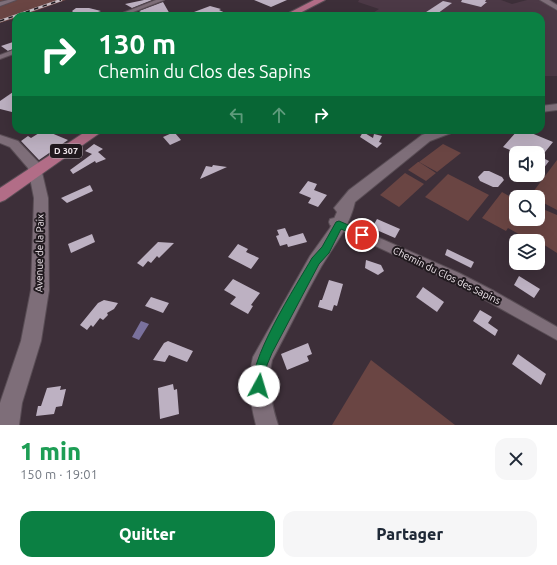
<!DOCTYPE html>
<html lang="fr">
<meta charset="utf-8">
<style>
body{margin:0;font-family:Ubuntu,sans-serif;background:#f6f6f7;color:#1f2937;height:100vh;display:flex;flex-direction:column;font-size:15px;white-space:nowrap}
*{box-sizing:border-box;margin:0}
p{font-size:13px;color:#747a83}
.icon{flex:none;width:22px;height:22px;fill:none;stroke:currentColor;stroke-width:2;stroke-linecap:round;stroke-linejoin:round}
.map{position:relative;height:425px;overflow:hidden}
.drawer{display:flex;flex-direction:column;background:#fff;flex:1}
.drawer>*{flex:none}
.guide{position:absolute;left:12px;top:12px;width:533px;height:122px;border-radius:12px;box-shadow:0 4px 16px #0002;background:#0b8043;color:#fff;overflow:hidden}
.buttons{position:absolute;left:509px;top:146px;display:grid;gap:8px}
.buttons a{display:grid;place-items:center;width:36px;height:36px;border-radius:8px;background:#fff;box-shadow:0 4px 16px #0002;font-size:20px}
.pin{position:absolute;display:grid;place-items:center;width:34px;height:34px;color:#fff;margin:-17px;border:2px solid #fff;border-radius:50%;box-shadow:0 1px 4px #0007}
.me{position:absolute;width:44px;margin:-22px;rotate:6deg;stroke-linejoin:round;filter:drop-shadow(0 0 3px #0008)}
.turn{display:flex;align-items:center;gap:14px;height:84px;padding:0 20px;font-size:18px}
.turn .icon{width:52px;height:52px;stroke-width:2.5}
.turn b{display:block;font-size:28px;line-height:34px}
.lanes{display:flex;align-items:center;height:38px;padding:0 20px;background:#0003;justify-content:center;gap:20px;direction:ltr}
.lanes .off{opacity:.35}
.round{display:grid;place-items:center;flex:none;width:42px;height:42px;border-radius:12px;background:#f6f6f7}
.headline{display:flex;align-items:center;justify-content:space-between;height:68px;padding:0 20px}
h1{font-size:24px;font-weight:800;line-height:30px;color:#1e9e55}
.cta{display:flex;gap:8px;margin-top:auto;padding:8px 20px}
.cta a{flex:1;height:46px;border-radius:12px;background:#0b8043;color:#fff;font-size:16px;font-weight:800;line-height:46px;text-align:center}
.cta a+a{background:#f6f6f7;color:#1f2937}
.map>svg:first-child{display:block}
</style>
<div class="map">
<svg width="557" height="425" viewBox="0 0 557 425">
<rect width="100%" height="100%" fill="#3d2f39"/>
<path fill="#4c3946" d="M359 0H501L512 4 527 0H540L557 11V76H541V16H368L379 9 358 2Z"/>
<g fill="#6a4543">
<path d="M0 0H66L22 16H16V18L0 23Z"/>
<path d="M443 144 461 153 437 172 419 162Z"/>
<path d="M557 160V210L538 200V197L530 196Z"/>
<path d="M418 162H419L436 173 426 181 408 170Z"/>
<path d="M405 173 424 184 399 207 380 195Z"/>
<path d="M448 174 489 195 468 221 425 197Z"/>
<path d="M502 192 516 200V219H538V207L557 215V253L538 241H531L508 228 506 231 482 218Z"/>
<path d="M371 360 455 425H332Z"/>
</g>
<path fill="#7a719d" d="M141 321 149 324 139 340 132 337Z"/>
<g fill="#bdb1c2">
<path d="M144 0H152L132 8 125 4Z"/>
<path d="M254 0H287L271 7Z"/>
<path d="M462 0H486L485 2H487L481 7 461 2Z"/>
<path d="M443 1 452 3 434 16H420Z"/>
<path d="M163 2 171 16H167L160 12 148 16 139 11Z"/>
<path d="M210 6 221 9 219 10 232 16H203L194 12Z"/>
<path d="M76 8H89L101 11 95 13 101 16H77L72 11Z"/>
<path d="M16 41V48L8 51 1 46Z"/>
<path d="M16 90V113L0 109V101Z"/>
<path d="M44 130 68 140 39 160 21 141 28 136 31 138Z"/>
<path d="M518 130H524L553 142 541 157 549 161 538 176V153H517L503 147Z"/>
<path d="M363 132 373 138 374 134 382 136 379 142 382 143 377 148 360 137Z"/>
<path d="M172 133H175L181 140 170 145 163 137Z"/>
<path d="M94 144 103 149 98 152 106 159 96 163 95 161 73 174 70 170 92 154 85 151Z"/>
<path d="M213 165 227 167 200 179 206 166 212 167Z"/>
<path d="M484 171H489L502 177 504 180 498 187H493L480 181 478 177Z"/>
<path d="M308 181 317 184 314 190 327 195 318 207 308 203 311 198 299 193Z"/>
<path d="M90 185 93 191 67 203 61 198Z"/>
<path d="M377 219 400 229 395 238 372 228Z"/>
<path d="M285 228 289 237 303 233 307 242 288 247 287 244 280 246 276 236 279 235 277 230Z"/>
<path d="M92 234 95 242 71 253 68 244Z"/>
<path d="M158 242 174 243 159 258 157 256 151 263 148 261 143 267 137 263Z"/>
<path d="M238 244 248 249 246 252 259 258 251 269 228 257Z"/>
<path d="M447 249 474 262 471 268 445 255Z"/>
<path d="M366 260 381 265 384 271 378 275 365 268Z"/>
<path d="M519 276 540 289 534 298 514 285Z"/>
<path d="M233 279 260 293 251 305 253 306 248 314 230 304 236 297 224 290Z"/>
<path d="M329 280 343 284 337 306 334 305 332 311 318 307 320 300H322Z"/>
<path d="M423 287 444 302 437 312 416 297Z"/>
<path d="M151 297 169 303 163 313 145 306Z"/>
<path d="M104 300 118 303 114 309 107 313 108 315 103 320 100 318 93 327 91 325 87 330 80 325 98 303Z"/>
<path d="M480 310 492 317 488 323 498 330 495 336 473 321Z"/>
<path d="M168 341 193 351 187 362 169 355 165 362 153 360 164 343Z"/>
<path d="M308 343 312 354 307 356 309 361 287 370 281 354Z"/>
<path d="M518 354 546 374 541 385 512 364Z"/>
<path d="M173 384 174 390 177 389 179 414 160 419 158 388Z"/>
<path d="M61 386 60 390 66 389 62 406 56 407 54 414 36 416 38 406H41L47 388Z"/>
</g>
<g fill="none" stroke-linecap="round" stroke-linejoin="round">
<g stroke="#594d55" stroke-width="2">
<g id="street">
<path d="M8 0H16L0 6V2Z"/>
<path d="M156 0H164L123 16H115Z"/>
<path d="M16 49V53L0 59V55Z"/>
<path d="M334 218 459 273 494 291 557 327V340L451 281 330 225 329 222 330 219Z"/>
</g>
</g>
<g stroke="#594d55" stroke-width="2">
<g id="secondary">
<path d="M540 0H549L557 5V10Z"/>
<path d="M557 104V110L541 112V106Z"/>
<path d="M436 130H453L451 133 430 141 355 202C349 228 334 245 321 267 304 297 289 329 272 360 267 382 271 403 278 425H256C250 402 247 381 253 357L310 256 330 228 337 212 334 208 349 190 422 135Z"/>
<path d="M0 135 18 141 40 164 48 198 49 290 41 341 22 403 19 425H0V403L21 341 31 290 34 198 28 168 10 147 0 143Z"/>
</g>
</g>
<g stroke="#594d55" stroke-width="2">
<g id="primary">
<path d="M314 0H325L294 16H283Z"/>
<path d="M88 130H104L5 200 0 202V188Z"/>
</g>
</g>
<use href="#street" fill="#7e6e79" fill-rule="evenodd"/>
<use href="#secondary" fill="#7e6e79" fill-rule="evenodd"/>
<use href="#primary" fill="#b26d87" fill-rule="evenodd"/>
<g stroke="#c8bec5" stroke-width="2.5">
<path id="rail" d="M0 21 61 0"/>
</g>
<use href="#rail" stroke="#20191e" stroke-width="1.5" stroke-dasharray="4.5" stroke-linecap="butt"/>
</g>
<path fill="#0b8043" stroke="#07532c" d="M339 221 365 232 367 235 365 237 362 238 341 229 329 253 319 264 272 353 267 365 263 391 259 393 254 391C244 365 298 283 312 258L322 247 336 222Z"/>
<g text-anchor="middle" stroke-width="4" stroke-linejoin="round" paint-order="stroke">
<rect fill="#20191e" stroke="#b2a9af" stroke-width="1" x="50" y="144" width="32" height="14" rx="3"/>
<g font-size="9" font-weight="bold" fill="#f0e7ed">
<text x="66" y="154">D 307</text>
</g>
<g font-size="10" fill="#f0e7ed" stroke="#20191e">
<text transform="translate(39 253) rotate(-89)" y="4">Avenue de la Paix</text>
<text transform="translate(447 275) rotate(26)" y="4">Chemin du Clos des Sapins</text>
</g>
</g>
</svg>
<div class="buttons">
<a><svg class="icon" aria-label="sound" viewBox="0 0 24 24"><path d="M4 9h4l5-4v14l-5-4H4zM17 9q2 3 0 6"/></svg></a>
<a><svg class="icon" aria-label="search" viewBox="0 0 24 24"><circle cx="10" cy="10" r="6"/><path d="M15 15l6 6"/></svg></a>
<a><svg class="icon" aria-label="layers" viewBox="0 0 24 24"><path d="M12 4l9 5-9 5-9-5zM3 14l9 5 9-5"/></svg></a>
</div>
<div class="pin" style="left:362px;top:235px;background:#d93025"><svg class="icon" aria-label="arrive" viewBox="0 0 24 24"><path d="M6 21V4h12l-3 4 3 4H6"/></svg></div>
<svg class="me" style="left:259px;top:386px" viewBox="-20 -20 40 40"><circle r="19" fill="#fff"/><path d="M0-13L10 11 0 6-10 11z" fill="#0b8043"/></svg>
<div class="guide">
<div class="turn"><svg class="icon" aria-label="right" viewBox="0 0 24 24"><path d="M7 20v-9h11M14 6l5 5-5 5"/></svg><div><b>130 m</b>Chemin du Clos des Sapins</div></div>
<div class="lanes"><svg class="icon off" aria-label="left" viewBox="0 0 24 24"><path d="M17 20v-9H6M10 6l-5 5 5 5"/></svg><svg class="icon off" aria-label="ahead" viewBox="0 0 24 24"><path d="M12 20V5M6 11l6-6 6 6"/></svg><svg class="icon" aria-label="right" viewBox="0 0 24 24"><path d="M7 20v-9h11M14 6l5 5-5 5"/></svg></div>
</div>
</div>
<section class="drawer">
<div class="headline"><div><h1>1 min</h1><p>150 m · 19:01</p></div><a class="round"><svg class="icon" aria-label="close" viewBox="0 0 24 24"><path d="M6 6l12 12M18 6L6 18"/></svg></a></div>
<div class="cta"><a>Quitter</a><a>Partager</a></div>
</section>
